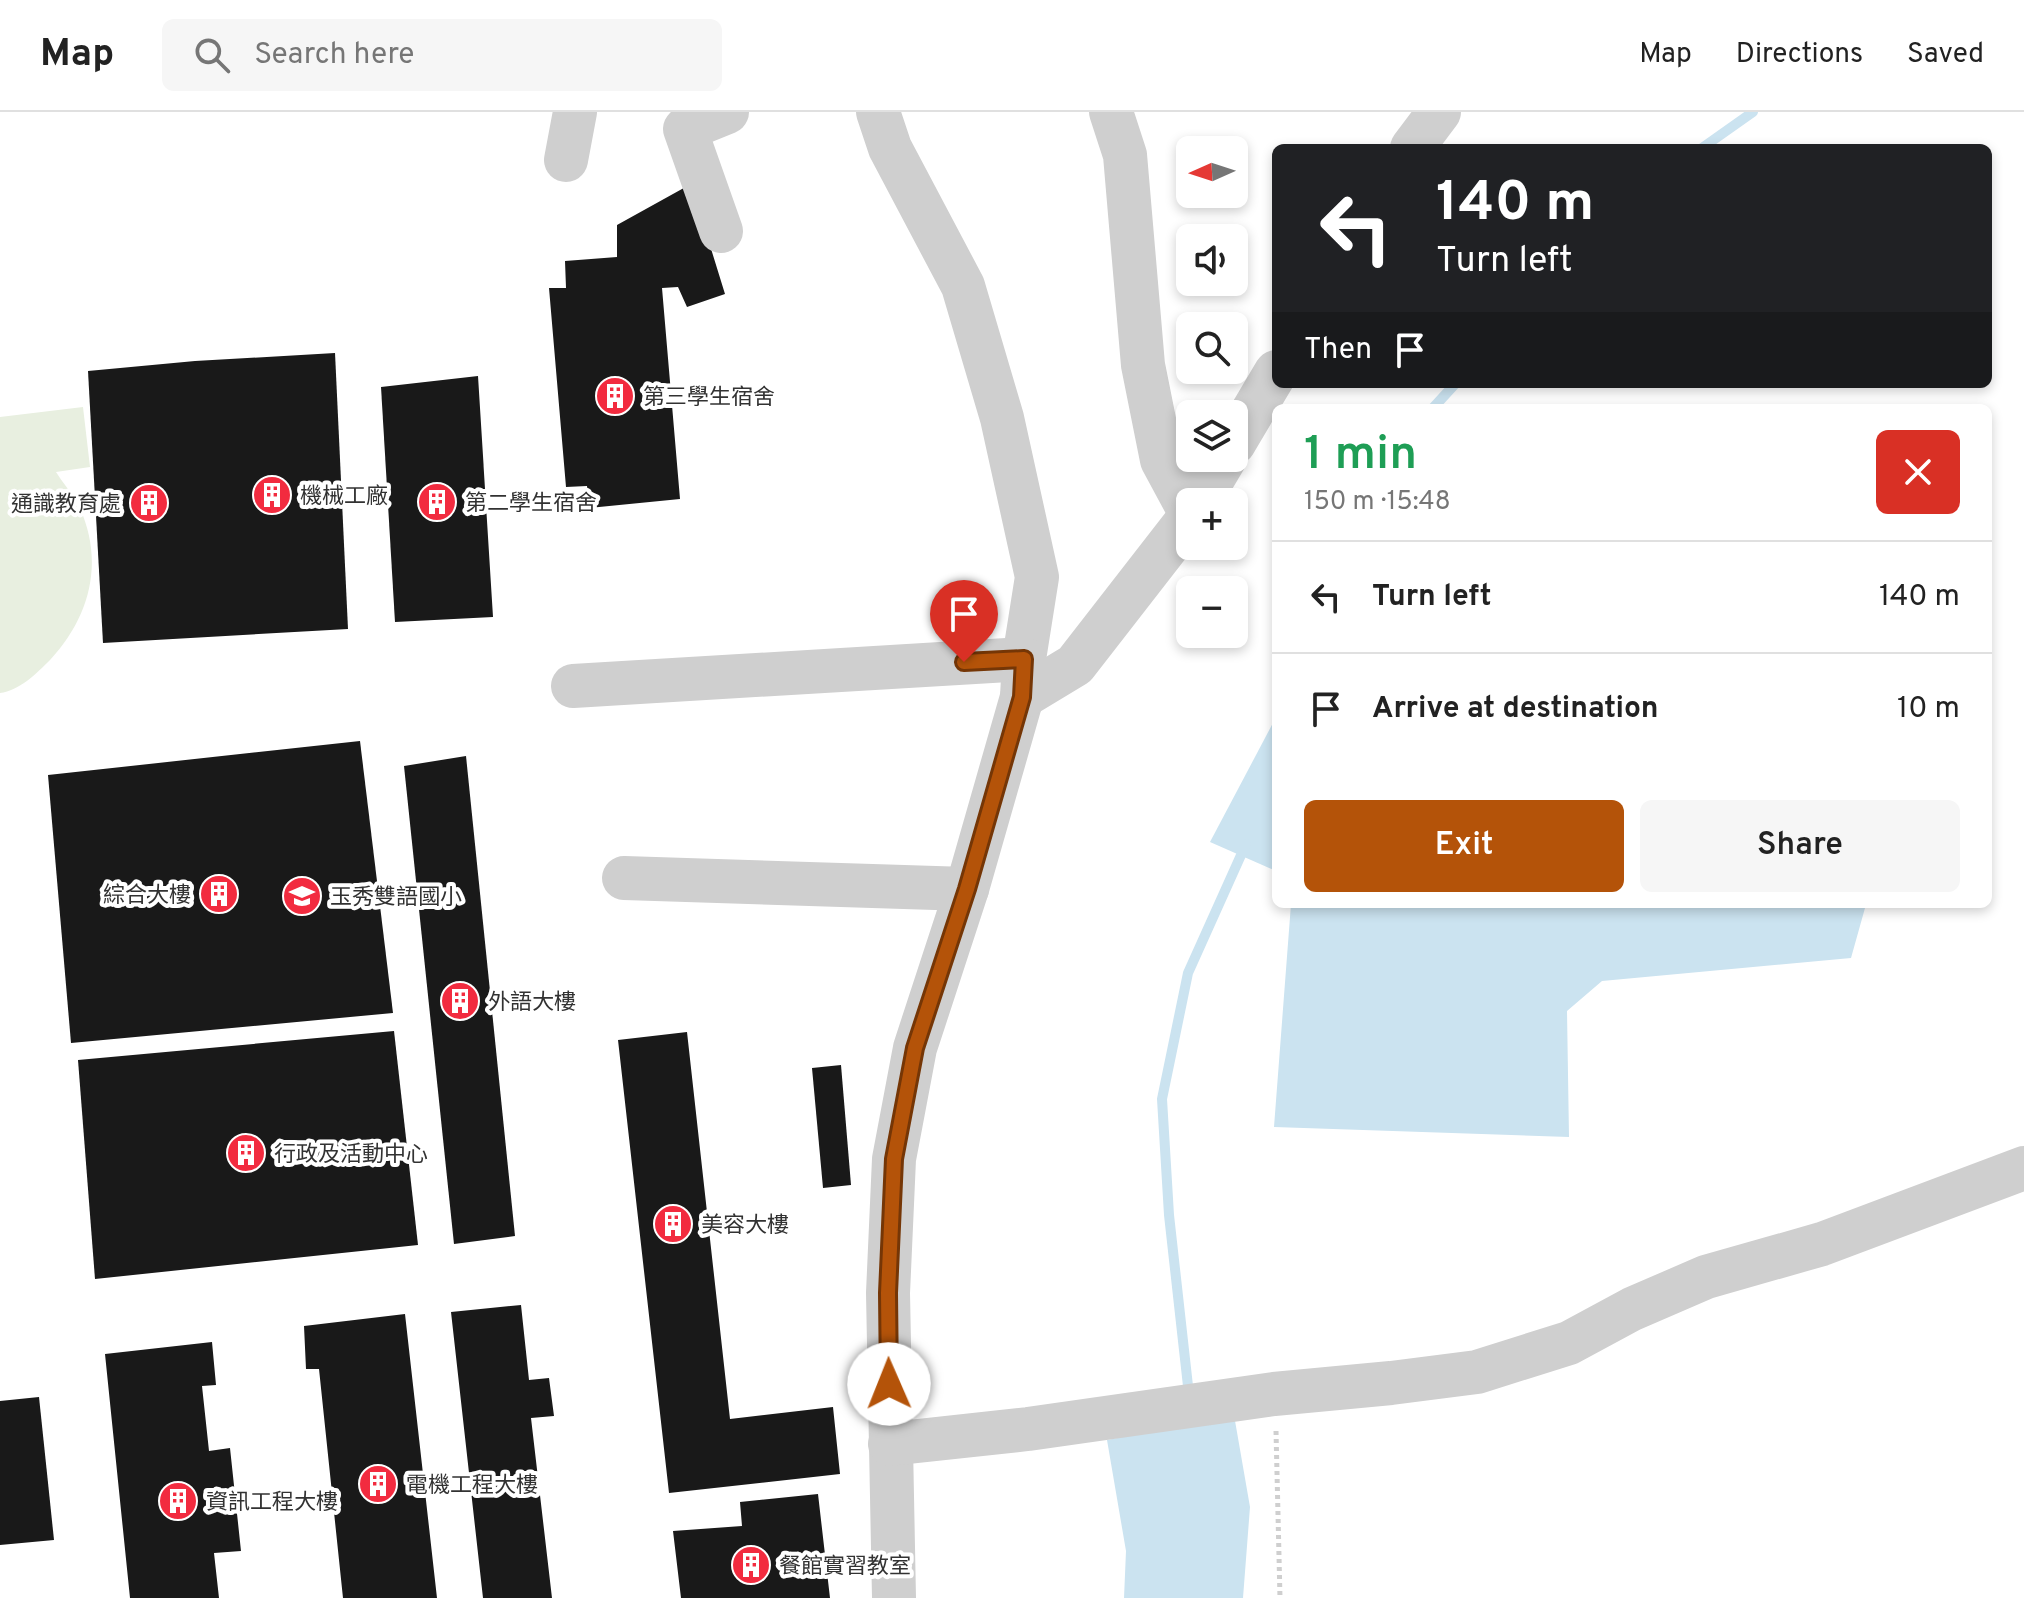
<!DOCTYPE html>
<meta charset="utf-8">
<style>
body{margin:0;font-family:Overpass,"Noto Sans TC",sans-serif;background:#f6f6f6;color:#222;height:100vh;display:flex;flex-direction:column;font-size:30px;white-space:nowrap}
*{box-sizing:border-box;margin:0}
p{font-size:26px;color:#767676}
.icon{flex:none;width:44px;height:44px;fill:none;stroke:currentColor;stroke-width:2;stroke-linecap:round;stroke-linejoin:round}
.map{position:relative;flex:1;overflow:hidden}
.panel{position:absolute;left:1272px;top:292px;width:720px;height:504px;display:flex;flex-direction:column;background:#fff;border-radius:12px;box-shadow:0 4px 12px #0003}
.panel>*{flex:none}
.hud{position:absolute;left:1272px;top:32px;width:720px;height:244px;border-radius:12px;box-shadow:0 4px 12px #0003;background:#202124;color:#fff;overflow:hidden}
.needle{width:52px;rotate:267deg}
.buttons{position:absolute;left:1176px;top:24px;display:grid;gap:16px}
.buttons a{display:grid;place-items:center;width:72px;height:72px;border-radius:12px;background:#fff;box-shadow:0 4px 12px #0003;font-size:40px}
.pin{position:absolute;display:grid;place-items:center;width:68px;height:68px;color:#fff;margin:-82px -34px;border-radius:50% 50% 50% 0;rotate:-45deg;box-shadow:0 0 8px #0007}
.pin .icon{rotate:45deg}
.me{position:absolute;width:88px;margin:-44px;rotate:359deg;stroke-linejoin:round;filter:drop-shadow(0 0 6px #0008)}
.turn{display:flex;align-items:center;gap:28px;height:168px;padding:0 32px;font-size:36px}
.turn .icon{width:104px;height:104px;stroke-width:2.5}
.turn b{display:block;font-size:56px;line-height:68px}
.then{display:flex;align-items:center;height:76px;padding:0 32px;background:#0003;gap:16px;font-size:30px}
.round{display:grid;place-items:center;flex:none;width:84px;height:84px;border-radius:12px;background:#f6f6f6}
.head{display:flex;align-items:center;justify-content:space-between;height:136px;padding:0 32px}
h1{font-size:48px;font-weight:600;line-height:60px;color:#1e9e55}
.primary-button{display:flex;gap:16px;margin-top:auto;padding:16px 32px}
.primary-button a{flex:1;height:92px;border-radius:12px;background:#b45309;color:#fff;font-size:32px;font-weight:600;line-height:92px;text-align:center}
.primary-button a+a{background:#f6f6f6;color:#222}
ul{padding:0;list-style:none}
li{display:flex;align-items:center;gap:24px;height:112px;padding:0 32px;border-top:2px solid #e0e0e0}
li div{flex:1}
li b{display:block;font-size:30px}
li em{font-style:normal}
header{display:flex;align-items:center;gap:48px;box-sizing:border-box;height:112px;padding:0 40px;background:#fff;border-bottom:2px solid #e0e0e0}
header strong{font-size:38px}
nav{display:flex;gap:44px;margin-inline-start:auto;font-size:28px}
.search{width:560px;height:72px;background:#f6f6f6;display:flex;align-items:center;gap:20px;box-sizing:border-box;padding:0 28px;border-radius:12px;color:#767676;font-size:30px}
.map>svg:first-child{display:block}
</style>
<header>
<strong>Map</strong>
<div class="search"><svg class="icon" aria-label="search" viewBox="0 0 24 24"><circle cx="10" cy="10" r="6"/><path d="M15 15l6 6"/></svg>Search here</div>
<nav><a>Map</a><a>Directions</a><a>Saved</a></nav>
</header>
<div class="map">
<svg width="2024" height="1486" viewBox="0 0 2024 1486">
<rect width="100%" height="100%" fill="#fff"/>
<path fill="#e8efe0" d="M83 295 90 355 56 360C62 370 71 380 77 390 105 446 92 503 50 548 37 561 19 579 0 581V305Z"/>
<g fill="#cbe3f0">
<path d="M1274 609H1276V759L1210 730Z"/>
<path d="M1291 792H1854L1865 796 1851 846 1602 869 1567 899 1569 1025 1274 1015Z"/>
<path d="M1234 1303 1250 1395 1243 1486H1124L1126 1439 1107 1328Z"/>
</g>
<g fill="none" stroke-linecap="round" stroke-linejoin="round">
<g stroke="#cbe3f0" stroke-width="10">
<path d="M1702 36 1753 0"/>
<path d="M1433 296 1455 272"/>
<path d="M1189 1283 1169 1103 1162 987 1188 861 1246 732"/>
</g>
</g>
<g fill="#191919">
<path d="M691 72 725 182 687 195 678 175 662 176 680 387 589 396 587 374 566 375 549 176H566L565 149 617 145V113Z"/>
<path d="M335 241 348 517 103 531 88 259 195 249Z"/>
<path d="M478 264 493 505 395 510 381 275Z"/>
<path d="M360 629 393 901 71 931 48 663Z"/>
<path d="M466 644 515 1124 454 1132 404 654Z"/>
<path d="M394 919 418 1133 95 1167 78 948Z"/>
<path d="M687 920 730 1307 833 1295 840 1362 669 1381 618 928Z"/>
<path d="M841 953 851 1073 823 1076 812 956Z"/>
<path d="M521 1193 529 1268 549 1266 554 1304 531 1306 552 1486H483L451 1200Z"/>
<path d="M405 1202 437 1486H343L319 1257H306L304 1214Z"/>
<path d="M212 1230 216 1273 202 1274 209 1339 230 1336 241 1439 214 1441 219 1486H130L105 1242Z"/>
<path d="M39 1285 54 1428 0 1433V1289Z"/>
<path d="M818 1382 830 1486H681L673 1419 742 1414 740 1390Z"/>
</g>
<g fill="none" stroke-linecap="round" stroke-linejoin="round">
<path stroke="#cfcfcf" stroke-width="5" stroke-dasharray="4 4" stroke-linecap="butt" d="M1276 1319 1280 1486"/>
<g stroke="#cfcfcf" stroke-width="44">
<path d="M878 0 890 36 963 174 1002 306 1037 465 1024 547 1022 585 967 777 915 936 894 1047 888 1181 894 1486"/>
<path d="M1111 0 1125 43 1143 253 1162 348 1190 400"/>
<path d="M1412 36 1439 0"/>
<path d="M566 48 575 0"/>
<path d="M721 119 685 17 727 0"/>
<path d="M1234 331 1276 260"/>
<path d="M1199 390 1225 346"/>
<path d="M573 574 1024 547"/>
<path d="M1022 585 1075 553 1190 405"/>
<path d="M624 766 967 777"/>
<path d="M890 1332 1028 1317 1274 1282 1391 1271 1477 1260 1569 1231 1632 1197 1706 1165 1822 1132 2024 1056"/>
</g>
</g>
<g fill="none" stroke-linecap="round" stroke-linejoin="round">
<g stroke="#753606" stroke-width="20">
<path id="route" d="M889 1272 888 1181 894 1047 915 936 967 777 1022 585 1024 547 964 550"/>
</g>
<use href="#route" stroke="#b45309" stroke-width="14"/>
</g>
<defs>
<g id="building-disc" transform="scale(2)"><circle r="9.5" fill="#f22b3f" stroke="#fff"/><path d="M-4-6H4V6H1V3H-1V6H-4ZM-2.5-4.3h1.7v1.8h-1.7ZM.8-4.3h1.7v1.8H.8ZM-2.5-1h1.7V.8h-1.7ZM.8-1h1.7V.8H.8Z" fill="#fff"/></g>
<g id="school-disc" transform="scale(2)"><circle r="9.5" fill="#f22b3f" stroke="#fff"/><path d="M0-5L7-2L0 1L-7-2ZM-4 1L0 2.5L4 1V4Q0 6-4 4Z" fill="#fff"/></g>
</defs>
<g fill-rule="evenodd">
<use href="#building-disc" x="615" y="284"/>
<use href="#building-disc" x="272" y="383"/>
<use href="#building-disc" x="437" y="390"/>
<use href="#building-disc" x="149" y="391"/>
<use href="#building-disc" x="219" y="782"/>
<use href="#school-disc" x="302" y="784"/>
<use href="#building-disc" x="460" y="889"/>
<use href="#building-disc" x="246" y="1041"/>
<use href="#building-disc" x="673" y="1112"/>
<use href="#building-disc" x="378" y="1372"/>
<use href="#building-disc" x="178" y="1389"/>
<use href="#building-disc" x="751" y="1453"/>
</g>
<g text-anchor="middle" stroke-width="8" stroke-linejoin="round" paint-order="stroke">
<g font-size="22" fill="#323232" stroke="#fff" text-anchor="start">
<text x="643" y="292">第三學生宿舍</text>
<text x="300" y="391">機械工廠</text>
<text x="465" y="398">第二學生宿舍</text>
<text x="121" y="399" text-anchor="end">通識教育處</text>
<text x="191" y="790" text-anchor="end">綜合大樓</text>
<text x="330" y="792">玉秀雙語國小</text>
<text x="488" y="897">外語大樓</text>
<text x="274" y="1049">行政及活動中心</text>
<text x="701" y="1120">美容大樓</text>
<text x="406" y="1380">電機工程大樓</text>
<text x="206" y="1397">資訊工程大樓</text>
<text x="779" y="1461">餐館實習教室</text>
</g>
</g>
</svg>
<div class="buttons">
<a><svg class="needle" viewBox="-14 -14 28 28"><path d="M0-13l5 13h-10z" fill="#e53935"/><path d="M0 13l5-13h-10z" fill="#767676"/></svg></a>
<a><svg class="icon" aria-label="sound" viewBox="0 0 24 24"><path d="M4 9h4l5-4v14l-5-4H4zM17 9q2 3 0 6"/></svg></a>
<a><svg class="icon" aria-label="search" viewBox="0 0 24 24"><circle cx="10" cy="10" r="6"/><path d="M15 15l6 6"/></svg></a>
<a><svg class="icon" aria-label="layers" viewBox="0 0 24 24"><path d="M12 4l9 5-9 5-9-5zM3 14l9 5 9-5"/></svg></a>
<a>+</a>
<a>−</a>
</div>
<div class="pin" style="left:964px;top:550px;background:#d93025"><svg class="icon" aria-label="arrive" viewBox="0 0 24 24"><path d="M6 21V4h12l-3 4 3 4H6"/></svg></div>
<svg class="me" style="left:889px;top:1272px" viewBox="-20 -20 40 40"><circle r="19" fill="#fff"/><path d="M0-13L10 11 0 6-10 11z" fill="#b45309"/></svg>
<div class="hud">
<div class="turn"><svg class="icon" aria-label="left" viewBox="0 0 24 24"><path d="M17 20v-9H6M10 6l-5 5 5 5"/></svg><div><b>140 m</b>Turn left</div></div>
<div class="then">Then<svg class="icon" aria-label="arrive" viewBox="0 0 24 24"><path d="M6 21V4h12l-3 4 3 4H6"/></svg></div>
</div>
<section class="panel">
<div class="head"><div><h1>1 min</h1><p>150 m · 15:48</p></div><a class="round" style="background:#d93025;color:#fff"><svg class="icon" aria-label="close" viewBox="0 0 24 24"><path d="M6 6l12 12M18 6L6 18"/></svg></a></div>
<ul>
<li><svg class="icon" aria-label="left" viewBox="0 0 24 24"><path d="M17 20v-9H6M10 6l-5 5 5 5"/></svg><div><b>Turn left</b></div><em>140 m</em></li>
<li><svg class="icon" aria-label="arrive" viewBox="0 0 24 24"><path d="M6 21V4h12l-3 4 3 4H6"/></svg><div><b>Arrive at destination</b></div><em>10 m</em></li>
</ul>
<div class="primary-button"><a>Exit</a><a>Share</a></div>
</section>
</div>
